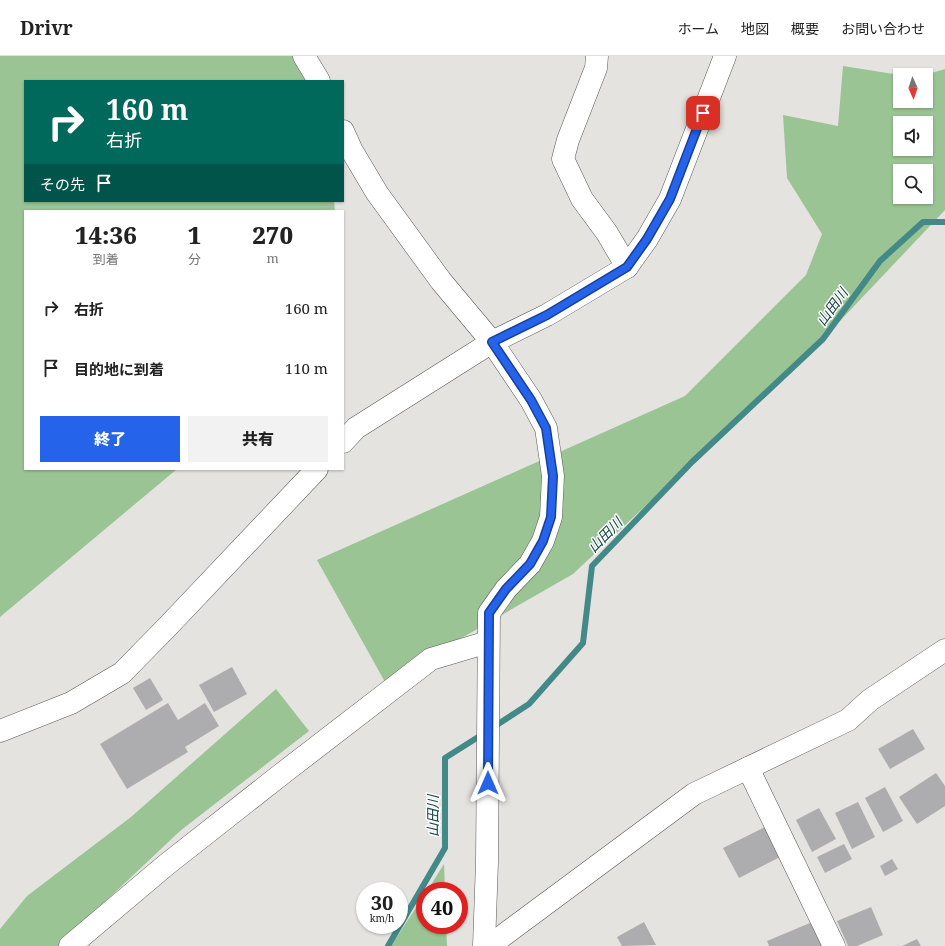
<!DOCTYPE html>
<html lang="ja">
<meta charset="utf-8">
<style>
body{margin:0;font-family:"Noto Serif","Noto Sans JP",serif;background:#f2f2f2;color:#222;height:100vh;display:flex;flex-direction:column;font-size:15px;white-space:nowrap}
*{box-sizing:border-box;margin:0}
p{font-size:13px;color:#767676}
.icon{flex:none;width:22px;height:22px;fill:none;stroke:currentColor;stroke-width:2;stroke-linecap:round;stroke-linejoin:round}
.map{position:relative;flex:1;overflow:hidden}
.sheet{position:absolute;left:24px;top:154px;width:320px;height:260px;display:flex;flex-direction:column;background:#fff;border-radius:0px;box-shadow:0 1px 3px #0004}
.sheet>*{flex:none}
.top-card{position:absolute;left:24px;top:24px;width:320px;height:122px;border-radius:0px;box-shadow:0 1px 3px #0004;background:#00695c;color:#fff;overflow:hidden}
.needle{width:26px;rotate:177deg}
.buttons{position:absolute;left:893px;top:12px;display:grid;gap:8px}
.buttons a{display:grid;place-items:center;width:40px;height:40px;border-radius:0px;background:#fff;box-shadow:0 1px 3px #0004;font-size:20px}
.speed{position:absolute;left:356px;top:826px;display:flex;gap:8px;font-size:20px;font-weight:700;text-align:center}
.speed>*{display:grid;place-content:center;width:52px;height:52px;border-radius:50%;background:#fff;box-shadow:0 1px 3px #0004;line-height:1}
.speed small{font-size:10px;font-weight:400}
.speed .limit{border:6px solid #d22;background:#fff;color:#111}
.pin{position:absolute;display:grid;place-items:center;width:34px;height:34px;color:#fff;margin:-17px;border-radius:8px;box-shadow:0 2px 6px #0006}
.me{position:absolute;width:44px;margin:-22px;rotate:0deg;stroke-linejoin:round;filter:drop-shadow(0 0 3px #0008)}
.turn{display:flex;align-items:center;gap:14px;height:84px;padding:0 16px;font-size:18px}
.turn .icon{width:52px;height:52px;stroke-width:2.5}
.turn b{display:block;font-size:28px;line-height:34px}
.then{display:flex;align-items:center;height:38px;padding:0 16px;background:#0003;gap:8px;font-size:15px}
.eta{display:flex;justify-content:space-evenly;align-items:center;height:68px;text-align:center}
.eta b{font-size:24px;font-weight:800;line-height:28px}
.button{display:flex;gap:8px;margin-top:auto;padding:8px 16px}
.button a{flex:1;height:46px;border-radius:0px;background:#2563eb;color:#fff;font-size:16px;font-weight:800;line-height:46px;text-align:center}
.button a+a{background:#f2f2f2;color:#222}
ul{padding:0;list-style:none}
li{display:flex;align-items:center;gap:12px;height:60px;padding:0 16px}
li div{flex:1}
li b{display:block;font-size:15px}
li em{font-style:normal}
header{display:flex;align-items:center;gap:24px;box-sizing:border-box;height:56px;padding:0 20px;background:#fff;border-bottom:1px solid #e0e0e0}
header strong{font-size:19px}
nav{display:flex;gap:22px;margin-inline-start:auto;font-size:14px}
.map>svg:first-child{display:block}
</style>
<header>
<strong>Drivr</strong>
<nav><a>ホーム</a><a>地図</a><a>概要</a><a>お問い合わせ</a></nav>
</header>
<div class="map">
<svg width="945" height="890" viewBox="0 0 945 890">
<rect width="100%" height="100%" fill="#e5e3e0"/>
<g fill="#9ac493" fill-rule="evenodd">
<path d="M0 0H299L314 25H25V145H334L335 155H25V413H177L0 561Z"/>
<path d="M843 10 900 19V45H926V19H925L945 13V154L823 283 573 518 385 626 317 504 685 340 806 219 822 178 787 122 783 59 838 70ZM900 67H926V93H900ZM900 115H926V141H900Z"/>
<path d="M276 633 309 675 180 775 58 890H0V873L27 840 131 761Z"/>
<path d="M444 808 445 835H427Z"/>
<path d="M425 838V869H446L447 890H391Z"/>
</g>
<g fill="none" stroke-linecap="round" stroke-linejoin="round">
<g stroke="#428988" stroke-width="6">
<path d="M492 672 529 648 583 587 592 510 692 406 823 283 880 205 923 166H945"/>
<path d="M388 890 445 792V702L483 678"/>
</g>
</g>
<g fill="#adadb0">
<path d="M232 611 247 638 214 656 199 629Z"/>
<path d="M150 622 163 644 146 654 133 632Z"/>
<path d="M168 647 178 664 205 647 219 670 185 691 188 696 127 733 100 688Z"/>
<path d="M913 673 925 693 890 713 878 693Z"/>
<path d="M936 717 945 730V750L917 768 899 741Z"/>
<path d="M885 731 903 765 883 776 865 742Z"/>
<path d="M858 746 875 781 852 793 835 757Z"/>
<path d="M819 752 836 783 812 796 796 764Z"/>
<path d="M765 771 780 801 739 822 723 792Z"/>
<path d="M844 788 852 803 825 817 817 801Z"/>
<path d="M892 803 898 813 885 820 880 810Z"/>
<path d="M871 851 883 879 857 890H848L837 865Z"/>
<path d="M817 864 828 890H769L767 885Z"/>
<path d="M644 866 656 889 622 890 617 881Z"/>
<path d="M917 883 921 890H902Z"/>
</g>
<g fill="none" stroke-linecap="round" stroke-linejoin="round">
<g stroke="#5c5a58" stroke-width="23">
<g id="minor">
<path d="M597 0 596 12 568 84 563 103 582 143 607 177 627 211"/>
<path d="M343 386 356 372 492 286 547 259 627 211 647 183 670 143 725 0"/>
<path d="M0 675 71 647 122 617 170 568 317 413"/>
<path d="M748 712 834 890"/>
<path d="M70 890 166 809 283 717 431 603 488 586"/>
<path d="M489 890 694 738 848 664 870 644 945 594"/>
</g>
</g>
<g stroke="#5c5a58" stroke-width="23">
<g id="tertiary">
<path d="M304 0 319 25"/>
<path d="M343 75 352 95 377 137 441 225 492 286 531 344 546 372 553 420 551 461 543 485 530 508 506 533 489 557 487 806 484 890"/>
</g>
</g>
<use href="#minor" stroke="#fff" stroke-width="22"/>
<use href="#tertiary" stroke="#fff" stroke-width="22"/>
</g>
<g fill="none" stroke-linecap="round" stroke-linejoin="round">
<g stroke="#184099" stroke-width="10">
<path id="route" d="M488 727 489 557 506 533 530 508 543 485 551 461 553 420 546 372 531 344 492 286 547 259 627 211 647 183 670 143 703 57"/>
</g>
<use href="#route" stroke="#2563eb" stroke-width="7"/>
</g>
<g text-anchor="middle" stroke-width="3" stroke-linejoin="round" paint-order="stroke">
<g font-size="14" font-style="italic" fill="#154444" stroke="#fff">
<text transform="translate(832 251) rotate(-54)" y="5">山田川</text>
<text transform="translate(605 479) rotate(-46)" y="5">山田川</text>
<text transform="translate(433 760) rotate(-90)" y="5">山田川</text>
</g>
</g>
</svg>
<div class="buttons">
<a><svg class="needle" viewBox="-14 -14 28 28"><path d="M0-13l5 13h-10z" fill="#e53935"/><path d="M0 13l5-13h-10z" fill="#767676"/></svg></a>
<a><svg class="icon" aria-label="sound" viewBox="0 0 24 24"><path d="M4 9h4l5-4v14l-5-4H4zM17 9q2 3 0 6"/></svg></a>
<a><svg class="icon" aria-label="search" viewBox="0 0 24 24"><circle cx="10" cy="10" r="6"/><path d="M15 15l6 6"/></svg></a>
</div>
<div class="speed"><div>30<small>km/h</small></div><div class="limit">40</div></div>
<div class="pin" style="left:703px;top:57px;background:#d93025"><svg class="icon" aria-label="arrive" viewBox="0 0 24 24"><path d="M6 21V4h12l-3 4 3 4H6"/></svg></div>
<svg class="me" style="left:488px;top:727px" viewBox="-20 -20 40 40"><path d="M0-17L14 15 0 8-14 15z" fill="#2563eb" stroke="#fff" stroke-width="4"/></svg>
<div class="top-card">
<div class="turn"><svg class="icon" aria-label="right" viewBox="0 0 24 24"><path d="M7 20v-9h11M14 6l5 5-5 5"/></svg><div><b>160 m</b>右折</div></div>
<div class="then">その先<svg class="icon" aria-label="arrive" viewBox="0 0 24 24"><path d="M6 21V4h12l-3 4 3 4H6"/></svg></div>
</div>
<section class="sheet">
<div class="eta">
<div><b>14:36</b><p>到着</p></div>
<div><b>1</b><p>分</p></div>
<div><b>270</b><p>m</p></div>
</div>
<ul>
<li><svg class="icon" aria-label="right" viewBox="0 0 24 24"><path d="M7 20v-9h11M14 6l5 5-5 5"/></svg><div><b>右折</b></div><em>160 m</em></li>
<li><svg class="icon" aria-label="arrive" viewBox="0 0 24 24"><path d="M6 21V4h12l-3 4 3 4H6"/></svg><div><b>目的地に到着</b></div><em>110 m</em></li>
</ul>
<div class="button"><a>終了</a><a>共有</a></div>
</section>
</div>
